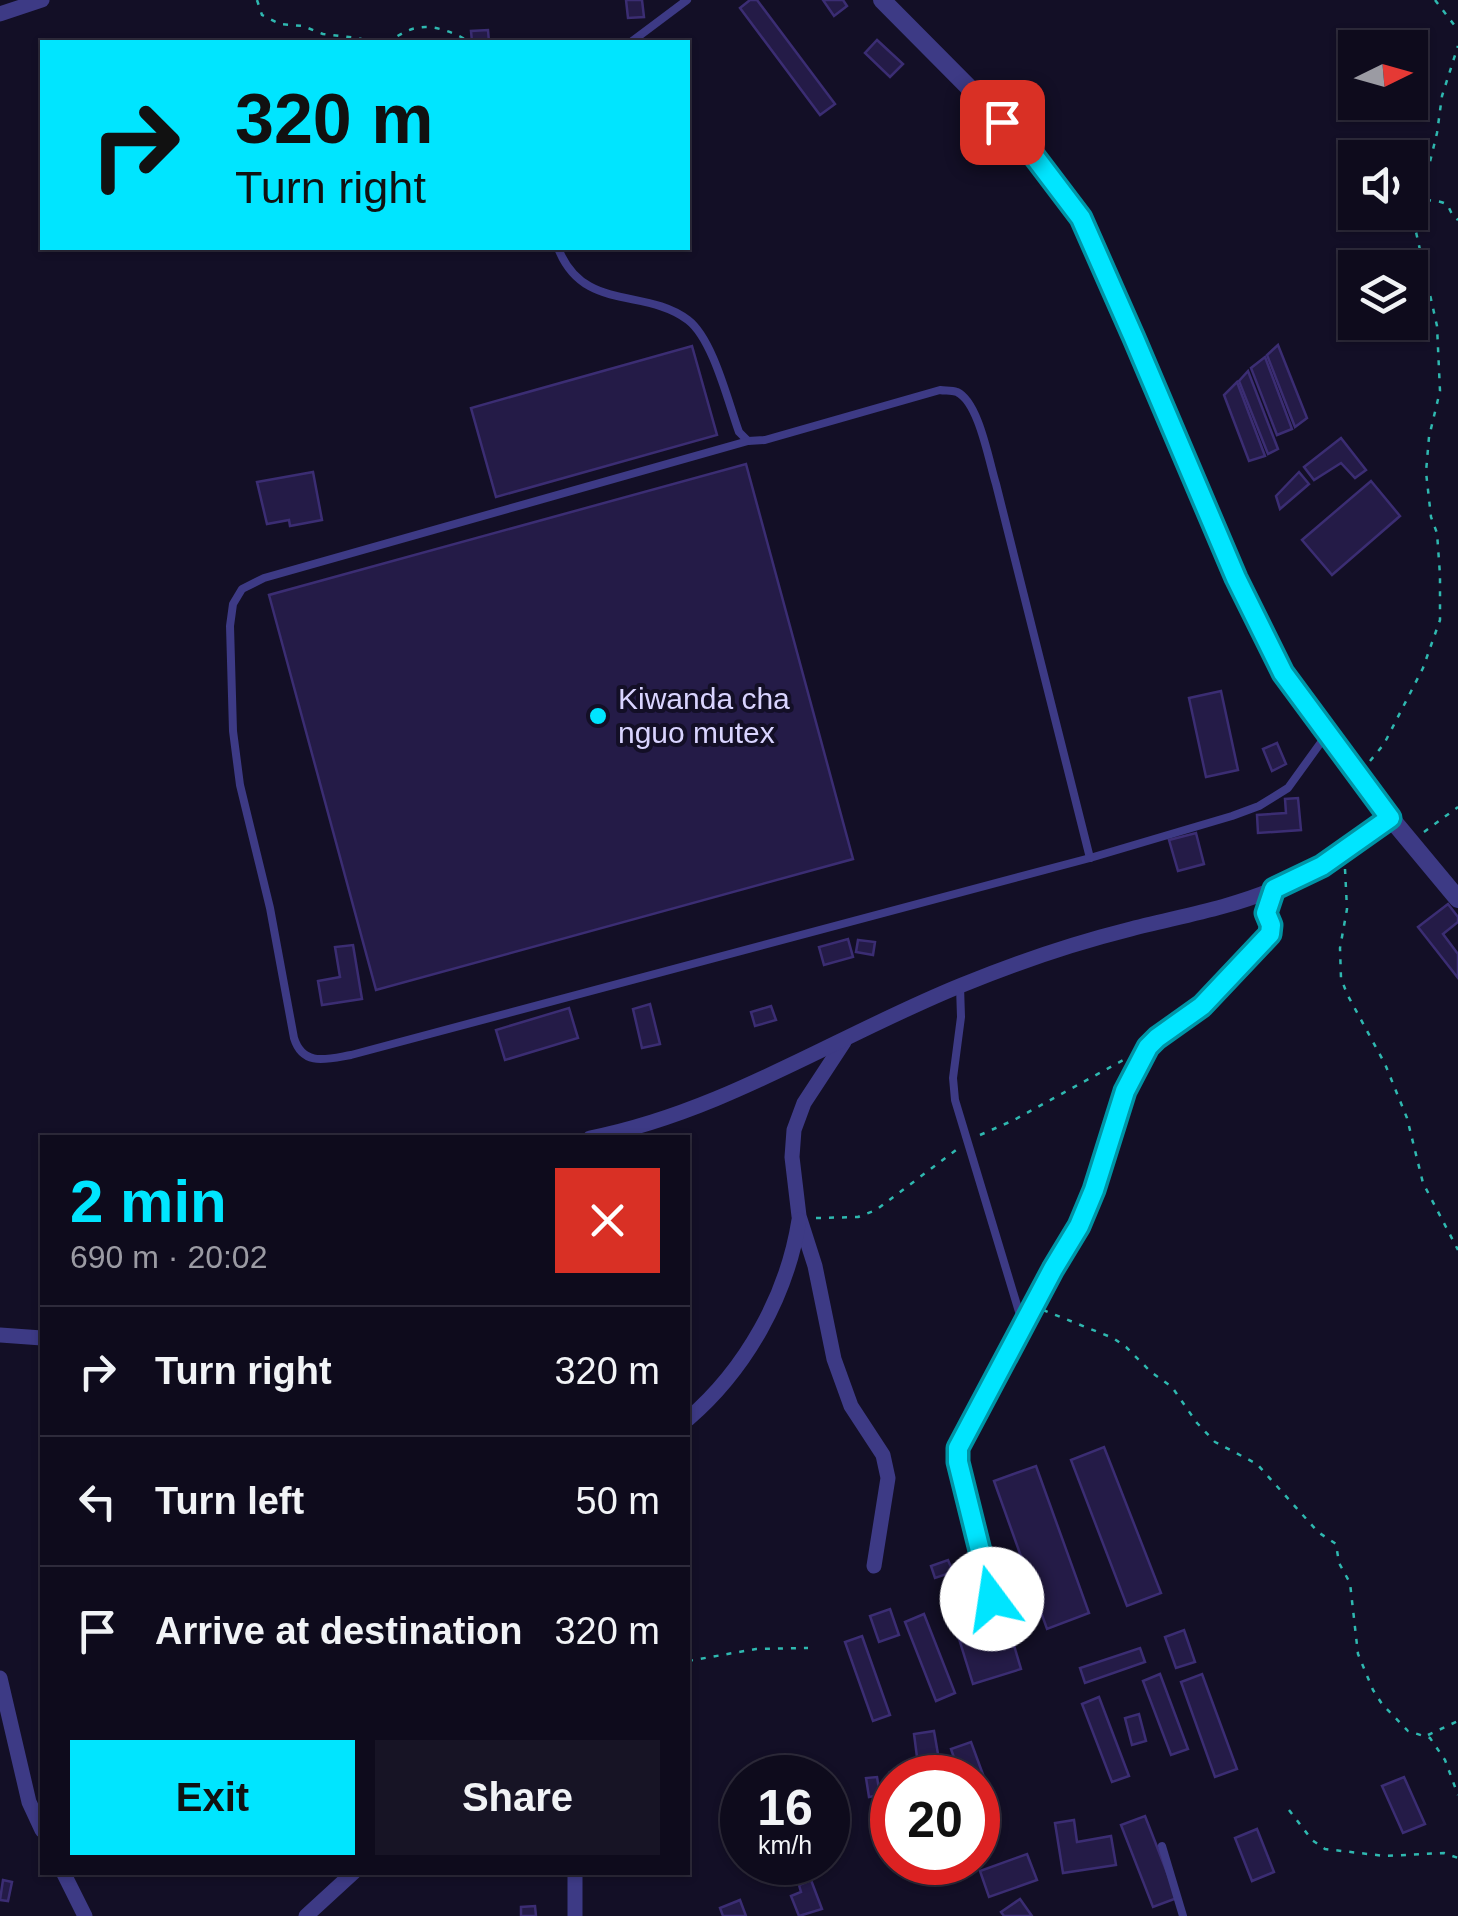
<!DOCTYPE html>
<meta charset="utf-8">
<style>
body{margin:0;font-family:Arial,sans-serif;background:#171425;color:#f1f3f6;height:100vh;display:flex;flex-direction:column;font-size:38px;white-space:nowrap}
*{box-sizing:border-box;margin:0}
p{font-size:32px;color:#9b9ba3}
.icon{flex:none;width:55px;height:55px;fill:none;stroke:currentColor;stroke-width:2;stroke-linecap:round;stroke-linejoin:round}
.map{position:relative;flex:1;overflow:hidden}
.side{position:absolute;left:40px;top:1135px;width:650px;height:740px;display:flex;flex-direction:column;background:#0e0b1c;border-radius:0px;box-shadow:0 2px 8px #0004,0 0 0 2px #2e2b3b}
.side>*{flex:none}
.hud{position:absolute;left:40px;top:40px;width:650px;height:210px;border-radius:0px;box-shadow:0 2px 8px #0004,0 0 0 2px #2e2b3b;background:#00e5ff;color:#111;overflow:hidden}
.needle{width:65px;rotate:85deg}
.fabs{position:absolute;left:1338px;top:30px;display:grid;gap:20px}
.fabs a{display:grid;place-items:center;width:90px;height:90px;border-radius:0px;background:#0e0b1c;box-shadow:0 2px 8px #0004,0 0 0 2px #2e2b3b;font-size:50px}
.speed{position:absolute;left:720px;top:1755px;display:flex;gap:20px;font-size:50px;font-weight:700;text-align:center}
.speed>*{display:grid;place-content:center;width:130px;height:130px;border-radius:50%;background:#0e0b1c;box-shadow:0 2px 8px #0004,0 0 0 2px #2e2b3b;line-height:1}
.speed small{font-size:25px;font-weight:400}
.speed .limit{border:15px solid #d22;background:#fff;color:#111}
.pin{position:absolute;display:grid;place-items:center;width:85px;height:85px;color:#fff;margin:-42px;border-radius:20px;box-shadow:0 5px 15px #0006}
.me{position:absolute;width:110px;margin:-55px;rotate:346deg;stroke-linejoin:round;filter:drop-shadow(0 0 8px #0008)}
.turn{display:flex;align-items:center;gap:35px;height:210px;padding:0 30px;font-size:45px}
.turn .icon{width:130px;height:130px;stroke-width:2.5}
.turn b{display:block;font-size:70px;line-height:85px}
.round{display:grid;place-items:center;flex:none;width:105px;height:105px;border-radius:0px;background:#171425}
.headline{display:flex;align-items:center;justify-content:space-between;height:170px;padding:0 30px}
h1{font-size:60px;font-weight:700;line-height:75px;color:#00e5ff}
.action{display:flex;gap:20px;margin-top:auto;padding:20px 30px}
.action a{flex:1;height:115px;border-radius:0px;background:#00e5ff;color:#111;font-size:40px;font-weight:700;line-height:115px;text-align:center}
.action a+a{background:#171425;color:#f1f3f6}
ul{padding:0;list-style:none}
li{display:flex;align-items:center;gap:30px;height:130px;padding:0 30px;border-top:2px solid #2e2b3b}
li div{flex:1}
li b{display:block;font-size:38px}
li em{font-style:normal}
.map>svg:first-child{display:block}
</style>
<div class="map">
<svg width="1458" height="1916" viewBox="0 0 1458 1916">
<rect width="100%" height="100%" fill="#130f26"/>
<g fill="#241b47" stroke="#3b2d73" stroke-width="2.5">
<path d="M626 0H642L644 17 628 18Z"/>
<path d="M750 0H757L835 104 820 115 740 8Z"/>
<path d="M823 0H843L847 6 834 16Z"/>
<path d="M488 30 489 42H472L471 31Z"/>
<path d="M877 40 903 64 890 77 865 53Z"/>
<path d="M1278 345 1307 418 1295 427 1267 355Z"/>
<path d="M692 346 717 435 496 497 471 408Z"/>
<path d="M1265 357 1292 429 1277 435 1251 368Z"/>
<path d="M1248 371 1278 449 1268 454 1239 381Z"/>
<path d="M1237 382 1265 456 1249 461 1224 395Z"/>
<path d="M1341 438 1366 470 1355 478 1341 463 1314 480 1304 467Z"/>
<path d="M746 464 853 859 376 990 269 595Z"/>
<path d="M313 472 322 520 290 526 289 520 267 524 257 482Z"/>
<path d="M1299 472 1309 484 1280 509 1276 496Z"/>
<path d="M1371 481 1400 516 1332 575 1302 540Z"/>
<path d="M1221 691 1238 770 1206 777 1189 698Z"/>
<path d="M1277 743 1286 764 1272 771 1263 749Z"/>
<path d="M1298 798 1301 830 1258 833 1257 815 1286 813 1285 799Z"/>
<path d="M1196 833 1204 864 1178 871 1169 840Z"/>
<path d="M1448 904 1458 917V922L1443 934 1458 954V978L1418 927Z"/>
<path d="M848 939 853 957 824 965 819 947Z"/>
<path d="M858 940 875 942 873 955 856 952Z"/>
<path d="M353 945 362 999 322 1005 318 981 340 977 335 947Z"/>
<path d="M650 1004 660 1044 642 1048 633 1009Z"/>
<path d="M771 1006 776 1020 755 1026 751 1012Z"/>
<path d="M569 1008 578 1038 505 1060 496 1030Z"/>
<path d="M1104 1447 1161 1593 1127 1606 1071 1460Z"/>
<path d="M1036 1466 1089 1613 1047 1629 994 1481Z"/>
<path d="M999 1557 1004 1575 993 1578 987 1561Z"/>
<path d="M948 1560 953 1572 935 1578 931 1566Z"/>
<path d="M968 1599 970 1608 951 1613 948 1604Z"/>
<path d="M987 1606 994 1629 1008 1625 1021 1669 973 1684 952 1616Z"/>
<path d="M890 1609 899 1635 879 1642 870 1616Z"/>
<path d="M924 1614 955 1693 936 1701 905 1622Z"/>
<path d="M1184 1630 1195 1662 1176 1668 1165 1637Z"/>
<path d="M862 1636 890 1715 873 1721 845 1642Z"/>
<path d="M1140 1648 1145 1662 1085 1683 1080 1668Z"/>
<path d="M1160 1674 1188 1749 1171 1755 1143 1681Z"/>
<path d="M1202 1674 1237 1769 1215 1777 1181 1682Z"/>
<path d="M1099 1697 1129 1776 1112 1782 1082 1704Z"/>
<path d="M1139 1714 1146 1741 1132 1745 1125 1718Z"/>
<path d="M934 1731 938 1754 917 1757 914 1734Z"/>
<path d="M971 1742 999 1818 979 1825 978 1778H961L951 1749Z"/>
<path d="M911 1765 915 1778H892V1779L890 1772Z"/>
<path d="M877 1777 880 1795 869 1797 866 1778Z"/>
<path d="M1404 1777 1425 1824 1403 1833 1382 1786Z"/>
<path d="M1145 1816 1177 1898 1153 1907 1121 1825Z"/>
<path d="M1074 1820 1077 1842 1111 1836 1116 1865 1063 1873 1055 1823Z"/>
<path d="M1257 1829 1274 1872 1252 1881 1235 1838Z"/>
<path d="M1027 1854 1037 1880 989 1897 980 1871Z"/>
<path d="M3 1880 12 1882 8 1901 0 1900Z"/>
<path d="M811 1880 822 1909 799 1916 791 1896 801 1892 799 1885Z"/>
<path d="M1020 1899 1032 1916H1004L1001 1912Z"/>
<path d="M740 1900 746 1916H723L720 1908Z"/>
<path d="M535 1906 536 1916H521V1907Z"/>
</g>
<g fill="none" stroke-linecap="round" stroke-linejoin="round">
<g stroke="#2fb8b0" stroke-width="2.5" stroke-dasharray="5 8" stroke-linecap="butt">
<path d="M257 0 262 15 280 24 303 26 323 34 358 38 372 42"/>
<path d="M1435 0 1458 30"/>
<path d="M386 42C396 38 405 30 416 28 434 24 455 33 470 42"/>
<path d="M1426 200C1457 202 1443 208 1458 220"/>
<path d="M1370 761 1384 744 1423 668 1440 620V575L1437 533 1431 517 1426 472 1429 437 1440 391 1437 326 1416 232 1425 200 1428 170 1437 133 1442 96 1458 46"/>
<path d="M1424 832 1458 807"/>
<path d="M1345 869 1347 909 1340 948 1341 978 1347 994 1385 1064 1407 1118 1423 1183 1458 1250"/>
<path d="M980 1135 1014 1120 1127 1058"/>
<path d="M816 1218 858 1217 876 1210 956 1150"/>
<path d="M1043 1310 1113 1338 1126 1347 1151 1372 1172 1387 1197 1423 1215 1442 1257 1464 1318 1532 1336 1544 1339 1563 1350 1583 1358 1654 1373 1690 1382 1704 1408 1731 1430 1738 1445 1760 1458 1795"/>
<path d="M688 1661 756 1649 808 1648"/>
<path d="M1428 1735 1458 1721"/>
<path d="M1289 1810 1312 1840 1325 1849 1385 1856 1444 1853 1458 1858"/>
</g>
<g stroke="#3d3a85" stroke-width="8">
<path d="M631 42 687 0"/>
<path d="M558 248C583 313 645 287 688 320 713 339 728 402 739 432L748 441 765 440 940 390C945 391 951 390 957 392 979 402 989 462 996 484L1090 858"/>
<path d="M748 441 264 578 242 589 233 604 230 626 233 731 240 785 270 908 294 1038C303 1067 327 1059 351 1055L1090 858 1232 816 1259 806 1288 788 1327 734"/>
<path d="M960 986 961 1017 953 1078 955 1100 1023 1325"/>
<path d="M1001 1634 958 1462V1448L1053 1269 1079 1227 1094 1191 1125 1091 1148 1047 1167 1030 1203 1006 1270 933 1271 925 1266 913 1273 889"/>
<path d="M1162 1846 1183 1916"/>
</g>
<g stroke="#3d3a85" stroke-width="15">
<path d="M0 14 42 0"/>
<path d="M844 1042 804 1103 794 1130 792 1157 799 1216 815 1266 834 1359 851 1406 883 1455 888 1478 874 1566"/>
<path d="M590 1138C723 1112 838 1035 962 985 1016 963 1071 944 1127 930 1176 917 1227 909 1274 889 1316 871 1353 845 1390 818"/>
<path d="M0 1335 42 1338"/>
<path d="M688 1419C746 1369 787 1296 799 1220"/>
<path d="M0 1678 29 1802 42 1830"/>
<path d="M63 1872 85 1916"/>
<path d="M306 1916 354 1872"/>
<path d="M575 1916V1872"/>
</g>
<path stroke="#3d3a85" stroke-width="18" d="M882 0 1028 147 1081 218 1134 338 1235 578 1283 673 1369 792 1458 899"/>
</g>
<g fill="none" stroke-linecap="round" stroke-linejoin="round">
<g stroke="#0095a6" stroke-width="25">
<path id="route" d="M992 1599 958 1462V1448L1053 1269 1079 1226 1094 1190 1125 1091 1148 1047 1157 1038 1202 1006 1270 934 1271 925 1266 913 1274 889 1322 866 1390 818 1283 673 1236 578 1134 338 1081 218 1028 148 1002 122"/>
</g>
<use href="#route" stroke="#00e5ff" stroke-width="18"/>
</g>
<circle fill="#00e5ff" stroke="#130f26" stroke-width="4" cx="598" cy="716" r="10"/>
<g text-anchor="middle" stroke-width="8" stroke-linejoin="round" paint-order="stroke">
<g font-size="30" fill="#d9d4ff" stroke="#130f26" text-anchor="start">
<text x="618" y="709">Kiwanda cha<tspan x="618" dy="34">nguo mutex</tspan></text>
</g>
</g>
</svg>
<div class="fabs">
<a><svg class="needle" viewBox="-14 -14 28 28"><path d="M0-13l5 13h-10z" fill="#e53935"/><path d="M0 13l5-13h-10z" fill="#9b9ba3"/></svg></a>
<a><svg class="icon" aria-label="sound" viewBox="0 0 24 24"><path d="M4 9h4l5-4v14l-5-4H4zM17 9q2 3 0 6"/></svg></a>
<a><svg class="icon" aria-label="layers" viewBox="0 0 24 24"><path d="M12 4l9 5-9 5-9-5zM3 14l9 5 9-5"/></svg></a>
</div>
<div class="speed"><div>16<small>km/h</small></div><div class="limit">20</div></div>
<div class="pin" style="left:1002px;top:122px;background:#d93025"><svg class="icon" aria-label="arrive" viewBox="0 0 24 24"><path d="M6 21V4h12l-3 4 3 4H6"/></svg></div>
<svg class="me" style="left:992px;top:1599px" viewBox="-20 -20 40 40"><circle r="19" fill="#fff"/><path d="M0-13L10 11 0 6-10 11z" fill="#00e5ff"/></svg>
<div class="hud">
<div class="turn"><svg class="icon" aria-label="right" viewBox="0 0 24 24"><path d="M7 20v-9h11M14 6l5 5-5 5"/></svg><div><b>320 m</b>Turn right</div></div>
</div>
<section class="side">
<div class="headline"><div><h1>2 min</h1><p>690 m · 20:02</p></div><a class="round" style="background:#d93025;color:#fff"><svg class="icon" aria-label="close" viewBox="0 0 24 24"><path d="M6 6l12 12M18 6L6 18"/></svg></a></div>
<ul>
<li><svg class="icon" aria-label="right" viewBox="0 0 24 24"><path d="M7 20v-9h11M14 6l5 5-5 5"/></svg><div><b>Turn right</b></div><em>320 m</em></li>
<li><svg class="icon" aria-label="left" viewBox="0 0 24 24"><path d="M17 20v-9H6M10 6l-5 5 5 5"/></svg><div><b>Turn left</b></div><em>50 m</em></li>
<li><svg class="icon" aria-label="arrive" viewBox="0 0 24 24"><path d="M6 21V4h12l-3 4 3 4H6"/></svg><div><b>Arrive at destination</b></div><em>320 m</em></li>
</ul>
<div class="action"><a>Exit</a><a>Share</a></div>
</section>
</div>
